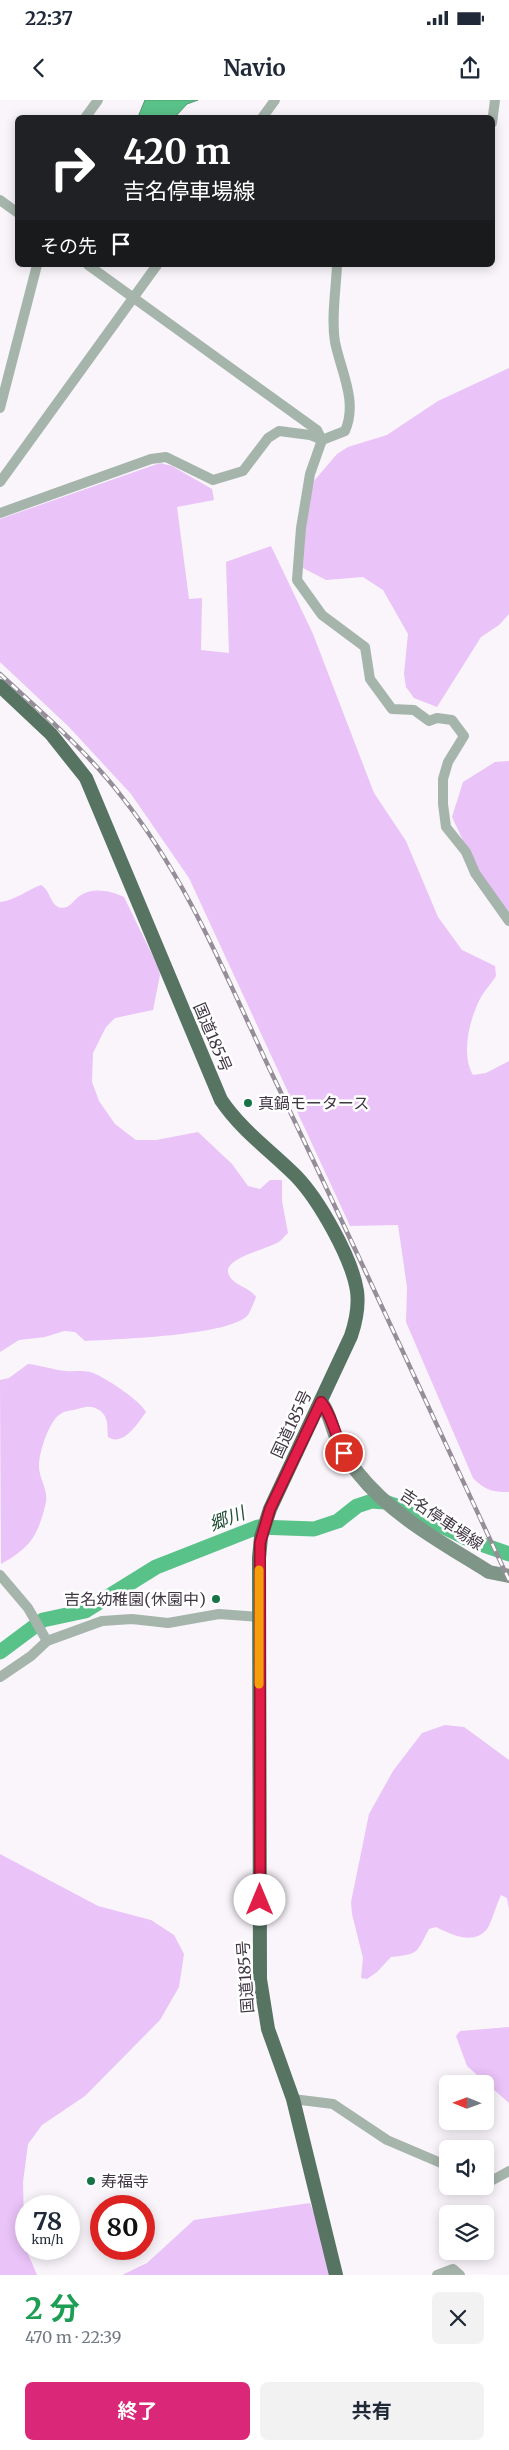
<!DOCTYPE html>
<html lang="ja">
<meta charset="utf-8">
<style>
body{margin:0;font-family:Merriweather,"Noto Sans JP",serif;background:#f2f2f3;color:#1f2937;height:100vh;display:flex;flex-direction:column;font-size:19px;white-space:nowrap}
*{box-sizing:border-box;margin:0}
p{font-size:16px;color:#747a83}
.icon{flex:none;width:28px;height:28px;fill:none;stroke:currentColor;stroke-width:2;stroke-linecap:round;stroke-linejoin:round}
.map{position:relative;height:2175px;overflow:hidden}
.drawer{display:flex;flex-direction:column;background:#fff;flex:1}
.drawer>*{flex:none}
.hud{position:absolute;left:15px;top:15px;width:480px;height:152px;border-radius:8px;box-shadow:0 2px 12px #0003;background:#202124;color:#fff;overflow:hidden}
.needle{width:32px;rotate:271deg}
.tools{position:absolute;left:439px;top:1975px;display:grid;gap:10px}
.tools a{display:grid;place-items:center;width:55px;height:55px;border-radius:8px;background:#fff;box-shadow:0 2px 12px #0003;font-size:25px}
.speed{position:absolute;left:15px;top:2095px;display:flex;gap:10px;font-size:25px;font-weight:700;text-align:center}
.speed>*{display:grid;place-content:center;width:65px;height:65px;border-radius:50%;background:#fff;box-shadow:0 2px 12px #0003;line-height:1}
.speed small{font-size:12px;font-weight:400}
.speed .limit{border:8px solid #d22;background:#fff;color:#111}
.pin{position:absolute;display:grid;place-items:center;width:42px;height:42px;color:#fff;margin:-21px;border:2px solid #fff;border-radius:50%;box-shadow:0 1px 5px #0007}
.me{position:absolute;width:55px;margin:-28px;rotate:0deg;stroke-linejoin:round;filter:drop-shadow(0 0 4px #0008)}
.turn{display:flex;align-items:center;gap:18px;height:105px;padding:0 25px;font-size:22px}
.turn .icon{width:65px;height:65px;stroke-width:2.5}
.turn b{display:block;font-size:35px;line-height:42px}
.then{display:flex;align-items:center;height:48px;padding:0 25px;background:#0003;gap:10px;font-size:19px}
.round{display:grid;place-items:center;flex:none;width:52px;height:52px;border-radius:8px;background:#f2f2f3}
.head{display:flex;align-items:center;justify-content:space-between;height:85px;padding:0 25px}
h1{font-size:30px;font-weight:700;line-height:38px;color:#1e9e55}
.cta{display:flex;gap:10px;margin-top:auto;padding:10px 25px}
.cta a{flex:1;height:58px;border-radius:8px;background:#db2777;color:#fff;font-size:20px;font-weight:700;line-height:58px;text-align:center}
.cta a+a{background:#f2f2f3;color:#1f2937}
.status{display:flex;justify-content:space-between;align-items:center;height:35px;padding:0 25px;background:#fff;direction:ltr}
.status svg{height:14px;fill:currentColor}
header{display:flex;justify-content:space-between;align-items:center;height:65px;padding:0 25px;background:#fff;font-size:22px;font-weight:700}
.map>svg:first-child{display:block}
</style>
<div class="status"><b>22:37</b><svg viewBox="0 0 49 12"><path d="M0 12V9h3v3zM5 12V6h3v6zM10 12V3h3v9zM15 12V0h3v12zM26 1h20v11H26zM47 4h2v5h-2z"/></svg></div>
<header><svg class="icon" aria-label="back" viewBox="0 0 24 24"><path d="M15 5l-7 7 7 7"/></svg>Navio<svg class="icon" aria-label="share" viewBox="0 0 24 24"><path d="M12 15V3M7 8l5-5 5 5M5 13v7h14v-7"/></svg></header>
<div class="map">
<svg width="509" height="2175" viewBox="0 0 509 2175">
<rect width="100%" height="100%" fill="#f9f5fb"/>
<g fill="#eac3f8">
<path d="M509 268V514L499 525 481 537 437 607 414 598 406 587 404 574 408 534 383 490 363 477 326 480 303 468 307 405 314 381 337 354 348 347 387 335 438 301Z"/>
<path d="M160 363 172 366 212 389 214 400 177 407 189 499 202 498 201 550 229 553 226 462 271 446 313 534 374 693 406 741 438 817 462 850 495 866 496 876C491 884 484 891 480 899 469 920 461 955 473 975L486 973 509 961V1392C492 1392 485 1390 473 1378L406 1222 407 1187 398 1125 350 1126 189 778 131 694 69 627 0 562V419Z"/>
<path d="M509 661V817L473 762 452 717 463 682 495 662Z"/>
<path d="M41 785C50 790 50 803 58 807 69 811 73 800 81 795 94 787 111 791 124 797L159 869 160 875 153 910 115 918 106 927 93 953 92 982 99 1001 115 1024 136 1040H156L198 1032 232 1064 248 1086 260 1089 270 1080H282V1101L288 1133C285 1135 283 1139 280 1141 270 1149 220 1158 229 1175 234 1186 250 1187 256 1197 254 1202 251 1210 248 1215 230 1236 115 1239 85 1241L75 1232 64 1231 45 1237 19 1240 0 1252V802C16 800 27 790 41 785Z"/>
<path d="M28 1264C41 1265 53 1270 66 1271 74 1272 82 1270 90 1272 102 1275 141 1301 146 1312 138 1323 123 1347 108 1337 107 1325 109 1317 99 1310 90 1304 83 1308 73 1310 69 1311 65 1311 62 1313 49 1319 38 1355 39 1368 40 1379 48 1391 46 1402 38 1436 31 1447 1 1464L0 1280 9 1278Z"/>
<path d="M445 1625 464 1627 509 1660V1809L507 1798 501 1795C497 1803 491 1824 487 1829 474 1846 450 1834 436 1827L429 1829C416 1853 420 1854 391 1857L377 1872 367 1879 361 1878 363 1858 352 1814 351 1802 369 1714 393 1671 422 1633Z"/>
<path d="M0 1754 98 1806 151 1820 174 1835 184 1854 179 1887 160 1920 85 1996 42 2025 28 2044 23 2082 24 2125 26 2149 37 2175H0Z"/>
<path d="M509 1927V2003L467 1966 456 1936 460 1931Z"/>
<path d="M310 2103 334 2165 328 2175H122L147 2163 194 2120Z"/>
</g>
<path fill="#59c289" stroke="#529874" d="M145 0H198L187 4 175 17H138Z"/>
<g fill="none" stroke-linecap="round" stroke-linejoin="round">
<path stroke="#59c289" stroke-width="15" d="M0 1552 43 1520 85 1511 156 1467 258 1427 314 1429 338 1421 357 1406 372 1401 385 1402 412 1411 472 1441 509 1454"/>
<g stroke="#a6b5ac" stroke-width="10">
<path d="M85 18 98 0"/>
<path d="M262 18 275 0"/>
<path d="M492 23 495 0"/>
<path d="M0 100 18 113"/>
<path d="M88 165 317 330 322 340 310 374 301 428 297 480 322 515 365 547 370 579 392 609 414 610 429 621 437 618 452 620 464 636 448 662 443 679V704L446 727 466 752 475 773 509 821"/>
<path d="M0 308 37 165"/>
<path d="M0 382 157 165"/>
<path d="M0 413 151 359 166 357 213 380 243 371 268 338 279 331 310 335 322 340 345 331C358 301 341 272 335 242 331 218 336 190 337 165"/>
<path d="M0 1475 28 1508 47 1541"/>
<path d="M0 1577 31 1556 47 1541 102 1521 132 1519 168 1523 219 1514 259 1517"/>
<path d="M293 1999 333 2004 387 2040 448 2066"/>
<path d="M485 2080 491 2081 509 2071"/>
<path d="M437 2175 453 2169 460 2175"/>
</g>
<path stroke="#7f9587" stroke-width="14" d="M321 1302C329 1311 331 1325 336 1337 341 1349 349 1362 358 1373 392 1416 443 1443 489 1472L509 1476"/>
<path stroke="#577462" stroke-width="14" d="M0 586 51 634 86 678 221 1000C242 1031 270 1050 296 1076 319 1100 352 1158 357 1191 359 1206 356 1221 351 1236L270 1409 261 1437 259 1458 260 1879 268 1929 293 1999 336 2175"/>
<g stroke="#958e98" stroke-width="4.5">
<path id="rail" d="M0 574C42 613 87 651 122 697 188 780 227 879 272 974 353 1142 430 1311 509 1480"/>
</g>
<use href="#rail" stroke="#fff" stroke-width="2.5" stroke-dasharray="8" stroke-linecap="butt"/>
</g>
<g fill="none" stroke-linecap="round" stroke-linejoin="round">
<g stroke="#92132f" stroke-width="12">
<path id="route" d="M260 1800V1443L270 1409 321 1302C331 1313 336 1338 344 1353"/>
</g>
<use href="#route" stroke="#e11d48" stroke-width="9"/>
<path stroke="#f59e0b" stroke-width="9" d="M259 1584V1470"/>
</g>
<g fill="#167348" stroke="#fff" stroke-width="2">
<circle cx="248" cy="1003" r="5"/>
<circle cx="216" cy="1499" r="5"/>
<circle cx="91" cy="2081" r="5"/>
</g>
<g text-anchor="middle" stroke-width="5" stroke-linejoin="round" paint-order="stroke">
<g font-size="16" fill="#403743" stroke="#fff">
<text transform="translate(213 937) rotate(67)" y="6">国道185号</text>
<text transform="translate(291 1324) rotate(-65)" y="6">国道185号</text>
<text transform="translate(442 1419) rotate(34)" y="6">吉名停車場線</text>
<text transform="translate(245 1877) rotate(-94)" y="6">国道185号</text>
</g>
<g font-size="16" fill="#403743" stroke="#fff" text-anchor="start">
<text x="258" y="1009">真鍋モータース</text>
<text x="206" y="1505" text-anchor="end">吉名幼稚園(休園中)</text>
<text x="101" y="2087">寿福寺</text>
</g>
<g font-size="18" font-style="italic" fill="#224d36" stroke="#fff">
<text transform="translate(227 1419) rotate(-21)" y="6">郷川</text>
</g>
</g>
</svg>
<div class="tools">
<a><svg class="needle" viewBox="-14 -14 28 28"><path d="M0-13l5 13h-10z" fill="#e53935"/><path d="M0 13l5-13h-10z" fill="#747a83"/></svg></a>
<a><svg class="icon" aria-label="sound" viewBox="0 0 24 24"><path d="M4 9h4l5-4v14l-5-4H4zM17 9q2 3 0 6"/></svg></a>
<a><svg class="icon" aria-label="layers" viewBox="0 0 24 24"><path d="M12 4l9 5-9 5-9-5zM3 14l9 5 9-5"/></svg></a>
</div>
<div class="speed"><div>78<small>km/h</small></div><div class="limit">80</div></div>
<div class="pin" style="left:344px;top:1353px;background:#d93025"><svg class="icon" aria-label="arrive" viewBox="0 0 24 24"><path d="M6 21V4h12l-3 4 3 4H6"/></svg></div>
<svg class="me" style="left:260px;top:1800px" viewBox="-20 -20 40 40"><circle r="19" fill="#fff"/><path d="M0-13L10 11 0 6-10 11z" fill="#e11d48"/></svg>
<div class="hud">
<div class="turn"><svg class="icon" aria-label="right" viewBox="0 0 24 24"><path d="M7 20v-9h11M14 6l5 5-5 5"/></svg><div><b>420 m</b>吉名停車場線</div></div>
<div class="then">その先<svg class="icon" aria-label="arrive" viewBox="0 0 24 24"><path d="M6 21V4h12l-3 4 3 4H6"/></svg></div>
</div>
</div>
<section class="drawer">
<div class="head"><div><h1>2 分</h1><p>470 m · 22:39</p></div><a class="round"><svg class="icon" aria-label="close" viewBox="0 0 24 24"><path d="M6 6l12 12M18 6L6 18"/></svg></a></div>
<div class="cta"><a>終了</a><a>共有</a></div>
</section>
